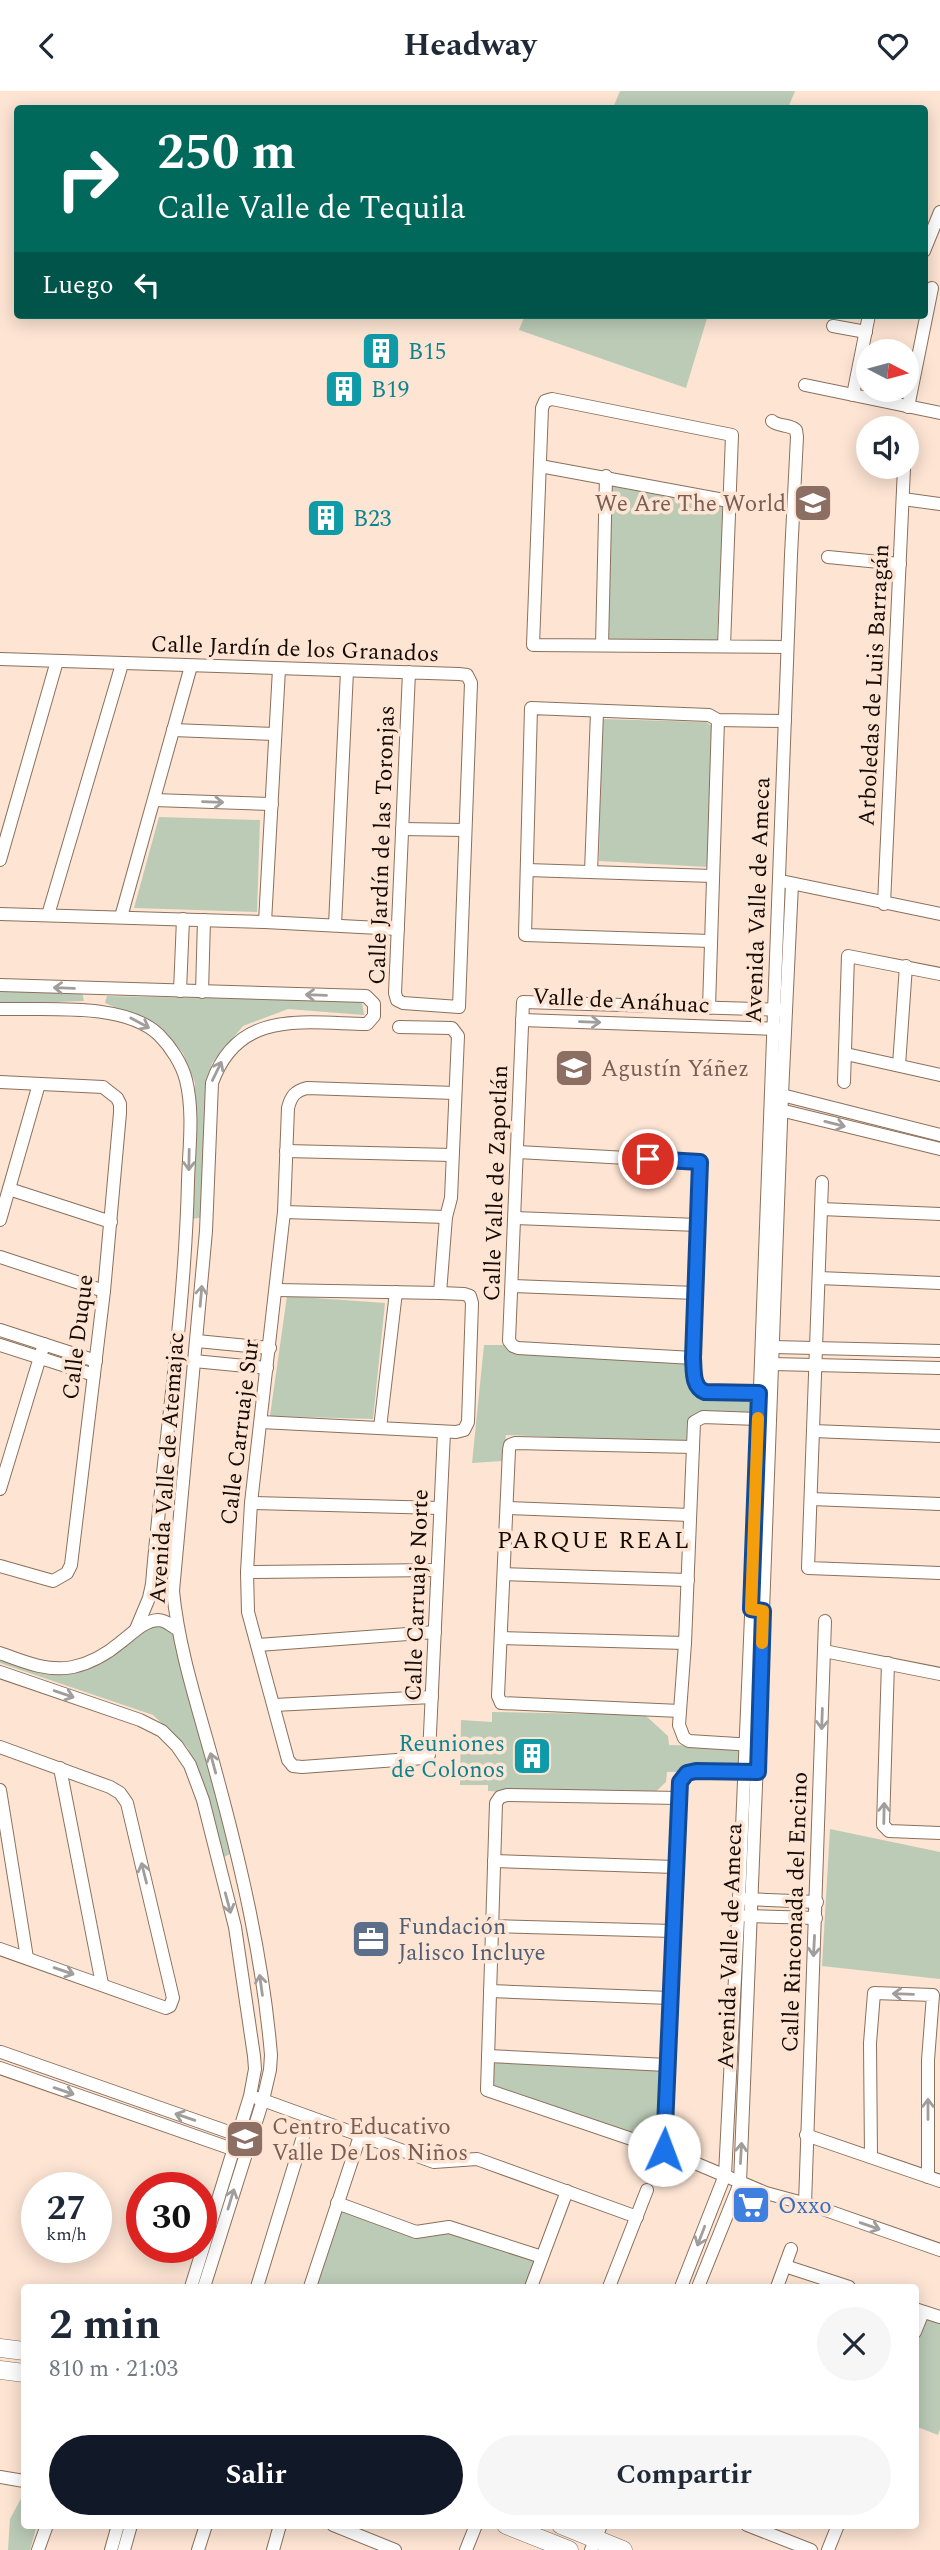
<!DOCTYPE html>
<html lang="es">
<meta charset="utf-8">
<style>
body{margin:0;font-family:Spectral,serif;background:#f6f6f7;color:#1f2937;height:100vh;display:flex;flex-direction:column;font-size:26px;white-space:nowrap}
*{box-sizing:border-box;margin:0}
p{font-size:23px;color:#747a83}
.icon{flex:none;width:38px;height:38px;fill:none;stroke:currentColor;stroke-width:2;stroke-linecap:round;stroke-linejoin:round}
.map{position:relative;flex:1;overflow:hidden}
.details{position:absolute;left:21px;top:2193px;width:898px;height:245px;display:flex;flex-direction:column;background:#fff;border-radius:7px;box-shadow:0 4px 18px #0003}
.details>*{flex:none}
.top-card{position:absolute;left:14px;top:14px;width:914px;height:214px;border-radius:7px;box-shadow:0 4px 18px #0003;background:#00695c;color:#fff;overflow:hidden}
.needle{width:46px;rotate:96deg}
.buttons{position:absolute;left:856px;top:248px;display:grid;gap:14px}
.buttons a{display:grid;place-items:center;width:63px;height:63px;border-radius:50%;background:#fff;box-shadow:0 4px 18px #0003;font-size:35px}
.speed{position:absolute;left:21px;top:2081px;display:flex;gap:14px;font-size:35px;font-weight:700;text-align:center}
.speed>*{display:grid;place-content:center;width:91px;height:91px;border-radius:50%;background:#fff;box-shadow:0 4px 18px #0003;line-height:1}
.speed small{font-size:18px;font-weight:400}
.speed .limit{border:10px solid #d22;background:#fff;color:#111}
.pin{position:absolute;display:grid;place-items:center;width:60px;height:60px;color:#fff;margin:-30px;border:4px solid #fff;border-radius:50%;box-shadow:0 2px 7px #0007}
.me{position:absolute;width:77px;margin:-38px;rotate:2deg;stroke-linejoin:round;filter:drop-shadow(0 0 5px #0008)}
.turn{display:flex;align-items:center;gap:24px;height:147px;padding:0 28px;font-size:32px}
.turn .icon{width:91px;height:91px;stroke-width:2.5}
.turn b{display:block;font-size:49px;line-height:60px}
.then{display:flex;align-items:center;height:66px;padding:0 28px;background:#0003;gap:14px;font-size:26px}
.round{display:grid;place-items:center;flex:none;width:74px;height:74px;border-radius:37px;background:#f6f6f7}
.overview{display:flex;align-items:center;justify-content:space-between;height:119px;padding:0 28px}
h1{font-size:42px;font-weight:700;line-height:52px}
.button{display:flex;gap:14px;margin-top:auto;padding:14px 28px}
.button a{flex:1;height:80px;border-radius:42px;background:#111827;color:#fff;font-size:28px;font-weight:700;line-height:80px;text-align:center}
.button a+a{background:#f6f6f7;color:#1f2937}
header{display:flex;justify-content:space-between;align-items:center;height:91px;padding:0 28px;background:#fff;font-size:32px;font-weight:700}
.map>svg:first-child{display:block}
</style>
<header><svg class="icon" aria-label="back" viewBox="0 0 24 24"><path d="M15 5l-7 7 7 7"/></svg>Headway<svg class="icon" aria-label="heart" viewBox="0 0 24 24"><path d="M12 20l-8-8c-3-5 5-10 8-4 3-6 11-1 8 4z"/></svg></header>
<div class="map">
<svg width="940" height="2459" viewBox="0 0 940 2459">
<rect width="100%" height="100%" fill="#fde4d3"/>
<g fill="#bbcbb6">
<path d="M620 0H795L788 17H613Z"/>
<path d="M525 224H708L686 297 519 239Z"/>
<path d="M612 393 723 414 717 552 606 549Z"/>
<path d="M602 628 706 631 713 636 708 776 599 770Z"/>
<path d="M159 726 260 729 257 821 134 817Z"/>
<path d="M0 899 82 901 84 910 0 913Z"/>
<path d="M107 905 362 910 364 924 288 918 243 935 212 972 206 998 204 1126 192 1128 195 992 183 962 161 936 105 912Z"/>
<path d="M287 1205 385 1212 373 1328 270 1325Z"/>
<path d="M484 1254H506L511 1259 687 1273 690 1293 754 1306 755 1325 703 1323 688 1352 506 1344 502 1370 472 1372Z"/>
<path d="M166 1531 176 1539 232 1762 224 1766 188 1657 153 1624 0 1572V1564L74 1577 146 1534Z"/>
<path d="M492 1621 645 1624 668 1645 669 1654 739 1656V1680L667 1681 666 1691 648 1708 488 1700V1694H460L461 1629 492 1631Z"/>
<path d="M830 1738 940 1761V1888L822 1875Z"/>
<path d="M497 1970 665 1978 662 2045 655 2050 490 1993 492 1976Z"/>
<path d="M339 2116 416 2144 448 2138 536 2167 525 2196H313Z"/>
<path d="M925 2225 940 2231V2338L938 2344 915 2335V2250Z"/>
<path d="M24 2402V2434H37L30 2459H8L10 2428Z"/>
</g>
<g fill="none" stroke-linecap="round" stroke-linejoin="round">
<g stroke="#8b705c" stroke-width="14">
<g id="street">
<path d="M924 160 940 121"/>
<path d="M833 235 866 241"/>
<path d="M805 294 940 322"/>
<path d="M853 304 869 224"/>
<path d="M908 316 932 197"/>
<path d="M540 375 729 410"/>
<path d="M903 408 940 413"/>
<path d="M828 466 900 473"/>
<path d="M602 554 606 385"/>
<path d="M724 555 732 344 552 308 545 310 542 317 533 554 787 556"/>
<path d="M0 568 459 583 467 584 471 592 459 916 403 912 397 909 395 902 409 581"/>
<path d="M173 639 275 643"/>
<path d="M154 709 272 713"/>
<path d="M402 738 465 739"/>
<path d="M0 769 57 570"/>
<path d="M527 779 713 785"/>
<path d="M591 781 597 621"/>
<path d="M786 791 940 823"/>
<path d="M884 813 904 377"/>
<path d="M0 823 265 831 398 838"/>
<path d="M48 824 122 573"/>
<path d="M121 826 191 575"/>
<path d="M265 831 279 578"/>
<path d="M335 834 347 580"/>
<path d="M711 850 525 844 531 617 709 624 718 629 785 630"/>
<path d="M0 894 366 905 374 913V925L367 933C303 932 238 918 212 992L206 1140 173 1500C179 1562 200 1622 216 1682 241 1774 263 1868 271 1964L270 1979 263 2009 204 2196"/>
<path d="M180 900 183 828"/>
<path d="M202 901 204 829"/>
<path d="M709 917 718 629"/>
<path d="M0 918C46 919 125 911 159 944 171 956 182 973 186 989 194 1021 189 1058 188 1090 185 1225 163 1359 152 1493L149 1507 136 1538"/>
<path d="M522 929 780 938"/>
<path d="M399 936 452 937 458 945 451 1107 446 1126 440 1202"/>
<path d="M846 963 940 984"/>
<path d="M899 974 906 875"/>
<path d="M0 991 103 996 117 1007 120 1013V1022L104 1200 71 1474 67 1482 53 1490 0 1475"/>
<path d="M844 991 848 865 940 883"/>
<path d="M774 1002 940 1044"/>
<path d="M776 1018 940 1058"/>
<path d="M286 1060 452 1064"/>
<path d="M518 1061 700 1071 693 1267C694 1279 692 1296 704 1301L759 1302"/>
<path d="M822 1091 808 1477 940 1482"/>
<path d="M9 1098 111 1131"/>
<path d="M821 1118 940 1123"/>
<path d="M284 1121 446 1126"/>
<path d="M515 1127 698 1134"/>
<path d="M0 1129 39 993"/>
<path d="M0 1166 104 1200"/>
<path d="M819 1187 940 1192"/>
<path d="M513 1195 696 1202"/>
<path d="M0 1239 96 1270"/>
<path d="M197 1250 270 1257"/>
<path d="M0 1254 94 1284"/>
<path d="M773 1256 940 1260"/>
<path d="M693 1267 518 1257 513 1255 509 1250 523 911 786 919"/>
<path d="M194 1270 267 1277"/>
<path d="M772 1273 940 1277"/>
<path d="M261 1331 456 1341 464 1339 468 1331 472 1212 470 1205 464 1203 440 1202 277 1199"/>
<path d="M380 1337 396 1201"/>
<path d="M813 1340 940 1345"/>
<path d="M444 1341 429 1664 424 1667 302 1676 293 1675 288 1669 248 1521 247 1481 251 1412 284 1121 288 1017C291 1005 295 1000 307 997L455 1002"/>
<path d="M0 1398 44 1253"/>
<path d="M811 1408 940 1413"/>
<path d="M251 1412 440 1417"/>
<path d="M507 1417 690 1424"/>
<path d="M247 1481 437 1479"/>
<path d="M504 1483 688 1489"/>
<path d="M763 1520 782 1004 792 793"/>
<path d="M501 1547 685 1552"/>
<path d="M258 1554 435 1541"/>
<path d="M824 1560 940 1583"/>
<path d="M0 1562C24 1571 48 1581 73 1576 91 1572 108 1562 121 1551 132 1543 143 1530 158 1529 166 1529 170 1534 177 1538"/>
<path d="M888 1572 883 1734 889 1740 940 1742"/>
<path d="M0 1581 140 1629 162 1640 177 1655 190 1674 203 1709 235 1836 254 1965 255 1978 250 2005 191 2196"/>
<path d="M274 1614 432 1606"/>
<path d="M680 1620 501 1612 498 1605 509 1359 510 1354 515 1352 693 1356"/>
<path d="M753 1654 689 1650 684 1647 679 1634 685 1552 694 1331 703 1326 758 1328"/>
<path d="M0 1656 110 1696 120 1702 127 1712 173 1907 170 1915 166 1917 0 1858"/>
<path d="M60 1677 102 1893"/>
<path d="M0 1699 27 1867"/>
<path d="M679 1707 507 1704 500 1706 496 1712 487 1999 664 2059 766 2102 814 2115 940 2159"/>
<path d="M494 1770 675 1776"/>
<path d="M747 1808 817 1811"/>
<path d="M747 1825 816 1827"/>
<path d="M493 1835 673 1840"/>
<path d="M490 1900 670 1907"/>
<path d="M1 1961 243 2046"/>
<path d="M488 1965 667 1974"/>
<path d="M0 1977 241 2061"/>
<path d="M257 2007 434 2071 477 2068 637 2126"/>
<path d="M806 2044 940 2090"/>
<path d="M664 2059 680 1691 687 1682 696 1680 751 1681"/>
<path d="M871 2066 870 1952 874 1902 933 1904 928 1969V2086"/>
<path d="M337 2112 416 2141 449 2136 542 2166"/>
<path d="M805 2113 825 1530"/>
<path d="M785 2175 849 2196"/>
<path d="M257 2196 309 2026"/>
<path d="M310 2196 360 2045"/>
<path d="M531 2196 567 2100"/>
<path d="M609 2196 647 2099"/>
<path d="M681 2196 725 2084 739 1808 755 1431 791 464 797 346 796 339C789 333 779 336 772 330"/>
<path d="M698 2196 740 2092 763 1520 758 1519"/>
<path d="M777 2196 791 2158"/>
<path d="M915 2218 940 2226"/>
<path d="M915 2241 923 2221"/>
<path d="M0 2386 24 2390"/>
<path d="M333 2434 395 2459"/>
<path d="M747 2434 811 2459"/>
<path d="M38 2459 47 2434"/>
<path d="M111 2459 118 2434"/>
<path d="M124 2459 131 2434"/>
<path d="M198 2459 206 2434"/>
<path d="M273 2459 280 2434"/>
<path d="M466 2459 476 2434"/>
<path d="M591 2459 601 2434"/>
<path d="M828 2459 838 2434"/>
</g>
</g>
<g stroke="#8b705c" stroke-width="19">
<g id="secondary">
<path d="M0 2257 24 2260"/>
<path d="M0 2279 24 2282"/>
<path d="M506 2434 569 2459"/>
<path d="M561 2434 623 2459"/>
</g>
</g>
<use href="#street" stroke="#fff" stroke-width="12"/>
<use href="#secondary" stroke="#fff" stroke-width="18"/>
</g>
<defs><path id="oneway-shaft" d="M-6 0H5M1.5-3L5.5 0L1.5 3" fill="none" stroke-width="1.6" stroke-linecap="round" stroke-linejoin="round" transform="scale(1.75)"/></defs>
<g stroke="#a19d9b">
<use href="#oneway-shaft" transform="translate(213 711) rotate(2)"/>
<use href="#oneway-shaft" transform="translate(64 897) rotate(-178)"/>
<use href="#oneway-shaft" transform="translate(316 904) rotate(-178)"/>
<use href="#oneway-shaft" transform="translate(590 931) rotate(2)"/>
<use href="#oneway-shaft" transform="translate(140 932) rotate(28)"/>
<use href="#oneway-shaft" transform="translate(217 980) rotate(-64)"/>
<use href="#oneway-shaft" transform="translate(835 1033) rotate(14)"/>
<use href="#oneway-shaft" transform="translate(189 1069) rotate(91)"/>
<use href="#oneway-shaft" transform="translate(201 1205) rotate(-85)"/>
<use href="#oneway-shaft" transform="translate(64 1603) rotate(19)"/>
<use href="#oneway-shaft" transform="translate(822 1628) rotate(92)"/>
<use href="#oneway-shaft" transform="translate(213 1672) rotate(-105)"/>
<use href="#oneway-shaft" transform="translate(884 1722) rotate(-89)"/>
<use href="#oneway-shaft" transform="translate(144 1782) rotate(-104)"/>
<use href="#oneway-shaft" transform="translate(228 1812) rotate(75)"/>
<use href="#oneway-shaft" transform="translate(814 1855) rotate(93)"/>
<use href="#oneway-shaft" transform="translate(64 1880) rotate(19)"/>
<use href="#oneway-shaft" transform="translate(261 1894) rotate(-98)"/>
<use href="#oneway-shaft" transform="translate(903 1903) rotate(-178)"/>
<use href="#oneway-shaft" transform="translate(64 2000) rotate(19)"/>
<use href="#oneway-shaft" transform="translate(928 2018) rotate(-90)"/>
<use href="#oneway-shaft" transform="translate(185 2026) rotate(-161)"/>
<use href="#oneway-shaft" transform="translate(741 2062) rotate(-87)"/>
<use href="#oneway-shaft" transform="translate(231 2108) rotate(-73)"/>
<use href="#oneway-shaft" transform="translate(870 2135) rotate(19)"/>
<use href="#oneway-shaft" transform="translate(701 2145) rotate(111)"/>
</g>
<g fill="none" stroke-linecap="round" stroke-linejoin="round">
<g stroke="#114b97" stroke-width="18">
<path id="route" d="M648 1068 700 1071 693 1267C694 1280 692 1296 705 1301L759 1302 751 1518 763 1520 758 1681 696 1680 687 1682 680 1691 664 2059"/>
</g>
<use href="#route" stroke="#1a73e8" stroke-width="12"/>
<path stroke="#f59e0b" stroke-width="12" d="M758 1327 751 1518 763 1520 762 1552"/>
</g>
<defs>
<g id="building-square" transform="scale(2.0125)"><rect x="-9" y="-9" width="18" height="18" rx="4" fill="#0f9aa8" stroke="#fde4d3"/><path d="M-4-6H4V6H1V3H-1V6H-4ZM-2.5-4.3h1.7v1.8h-1.7ZM.8-4.3h1.7v1.8H.8ZM-2.5-1h1.7V.8h-1.7ZM.8-1h1.7V.8H.8Z" fill="#fff"/></g>
<g id="school-square" transform="scale(2.0125)"><rect x="-9" y="-9" width="18" height="18" rx="4" fill="#8d6e63" stroke="#fde4d3"/><path d="M0-5L7-2L0 1L-7-2ZM-4 1L0 2.5L4 1V4Q0 6-4 4Z" fill="#fff"/></g>
<g id="office-square" transform="scale(2.0125)"><rect x="-9" y="-9" width="18" height="18" rx="4" fill="#5c6f8a" stroke="#fde4d3"/><path d="M-6-3h4V-5.5h4V-3h4V5H-6ZM-1-4.5V-3h2v-1.5ZM-6 0V1H6V0Z" fill="#fff"/></g>
<g id="supermarket-square" transform="scale(2.0125)"><rect x="-9" y="-9" width="18" height="18" rx="4" fill="#3f7fe0" stroke="#fde4d3"/><path d="M-6-5.5h2.5l.6 2H6L4.5 2H-2.5L-4.4-4H-6ZM-1.5 3.2a1.3 1.3 0 1 0 .1 0ZM3 3.2a1.3 1.3 0 1 0 .1 0Z" fill="#fff"/></g>
</defs>
<g fill-rule="evenodd">
<use href="#building-square" x="381" y="260"/>
<use href="#building-square" x="344" y="298"/>
<use href="#school-square" x="813" y="412"/>
<use href="#building-square" x="326" y="427"/>
<use href="#school-square" x="574" y="977"/>
<use href="#building-square" x="532" y="1665"/>
<use href="#office-square" x="371" y="1848"/>
<use href="#school-square" x="245" y="2048"/>
<use href="#supermarket-square" x="751" y="2114"/>
</g>
<g text-anchor="middle" stroke-width="7" stroke-linejoin="round" paint-order="stroke">
<g font-size="23" fill="#0d838f" stroke="#fde4d3" text-anchor="start">
<text x="408" y="268">B15</text>
<text x="371" y="306">B19</text>
<text x="353" y="435">B23</text>
<text x="505" y="1660" text-anchor="end">Reuniones<tspan x="505" dy="26">de Colonos</tspan></text>
</g>
<g font-size="23" fill="#785e54" stroke="#fde4d3" text-anchor="start">
<text x="786" y="420" text-anchor="end">We Are The World</text>
<text x="601" y="985">Agustín Yáñez</text>
<text x="272" y="2043">Centro Educativo<tspan x="272" dy="26">Valle De Los Niños</tspan></text>
</g>
<g font-size="23" fill="#150b05" stroke="#fde4d3">
<text transform="translate(295 557) rotate(2)" y="8">Calle Jardín de los Granados</text>
<text transform="translate(873 594) rotate(-87)" y="8">Arboledas de Luis Barragán</text>
<text transform="translate(381 754) rotate(-88)" y="8">Calle Jardín de las Toronjas</text>
<text transform="translate(757 809) rotate(-88)" y="8">Avenida Valle de Ameca</text>
<text transform="translate(621 909) rotate(3)" y="8">Valle de Anáhuac</text>
<text transform="translate(495 1092) rotate(-88)" y="8">Calle Valle de Zapotlán</text>
<text transform="translate(77 1246) rotate(-83)" y="8">Calle Duque</text>
<text transform="translate(239 1341) rotate(-83)" y="8">Calle Carruaje Sur</text>
<text transform="translate(166 1377) rotate(-86)" y="8">Avenida Valle de Atemajac</text>
<text transform="translate(416 1504) rotate(-88)" y="8">Calle Carruaje Norte</text>
<text transform="translate(794 1821) rotate(-88)" y="8">Calle Rinconada del Encino</text>
<text transform="translate(729 1855) rotate(-88)" y="8">Avenida Valle de Ameca</text>
</g>
<g font-size="23" fill="#4e5e75" stroke="#fde4d3" text-anchor="start">
<text x="398" y="1843">Fundación<tspan x="398" dy="26">Jalisco Incluye</tspan></text>
</g>
<g font-size="23" fill="#366cbe" stroke="#fde4d3" text-anchor="start">
<text x="778" y="2122">Oxxo</text>
</g>
<g font-size="24" letter-spacing="2" fill="#150b05" stroke="#fde4d3">
<text x="594" y="1457">PARQUE REAL</text>
</g>
</g>
</svg>
<div class="buttons">
<a><svg class="needle" viewBox="-14 -14 28 28"><path d="M0-13l5 13h-10z" fill="#e53935"/><path d="M0 13l5-13h-10z" fill="#747a83"/></svg></a>
<a><svg class="icon" aria-label="sound" viewBox="0 0 24 24"><path d="M4 9h4l5-4v14l-5-4H4zM17 9q2 3 0 6"/></svg></a>
</div>
<div class="speed"><div>27<small>km/h</small></div><div class="limit">30</div></div>
<div class="pin" style="left:648px;top:1068px;background:#d93025"><svg class="icon" aria-label="arrive" viewBox="0 0 24 24"><path d="M6 21V4h12l-3 4 3 4H6"/></svg></div>
<svg class="me" style="left:664px;top:2059px" viewBox="-20 -20 40 40"><circle r="19" fill="#fff"/><path d="M0-13L10 11 0 6-10 11z" fill="#1a73e8"/></svg>
<div class="top-card">
<div class="turn"><svg class="icon" aria-label="right" viewBox="0 0 24 24"><path d="M7 20v-9h11M14 6l5 5-5 5"/></svg><div><b>250 m</b>Calle Valle de Tequila</div></div>
<div class="then">Luego<svg class="icon" aria-label="left" viewBox="0 0 24 24"><path d="M17 20v-9H6M10 6l-5 5 5 5"/></svg></div>
</div>
<section class="details">
<div class="overview"><div><h1>2 min</h1><p>810 m · 21:03</p></div><a class="round"><svg class="icon" aria-label="close" viewBox="0 0 24 24"><path d="M6 6l12 12M18 6L6 18"/></svg></a></div>
<div class="button"><a>Salir</a><a>Compartir</a></div>
</section>
</div>
